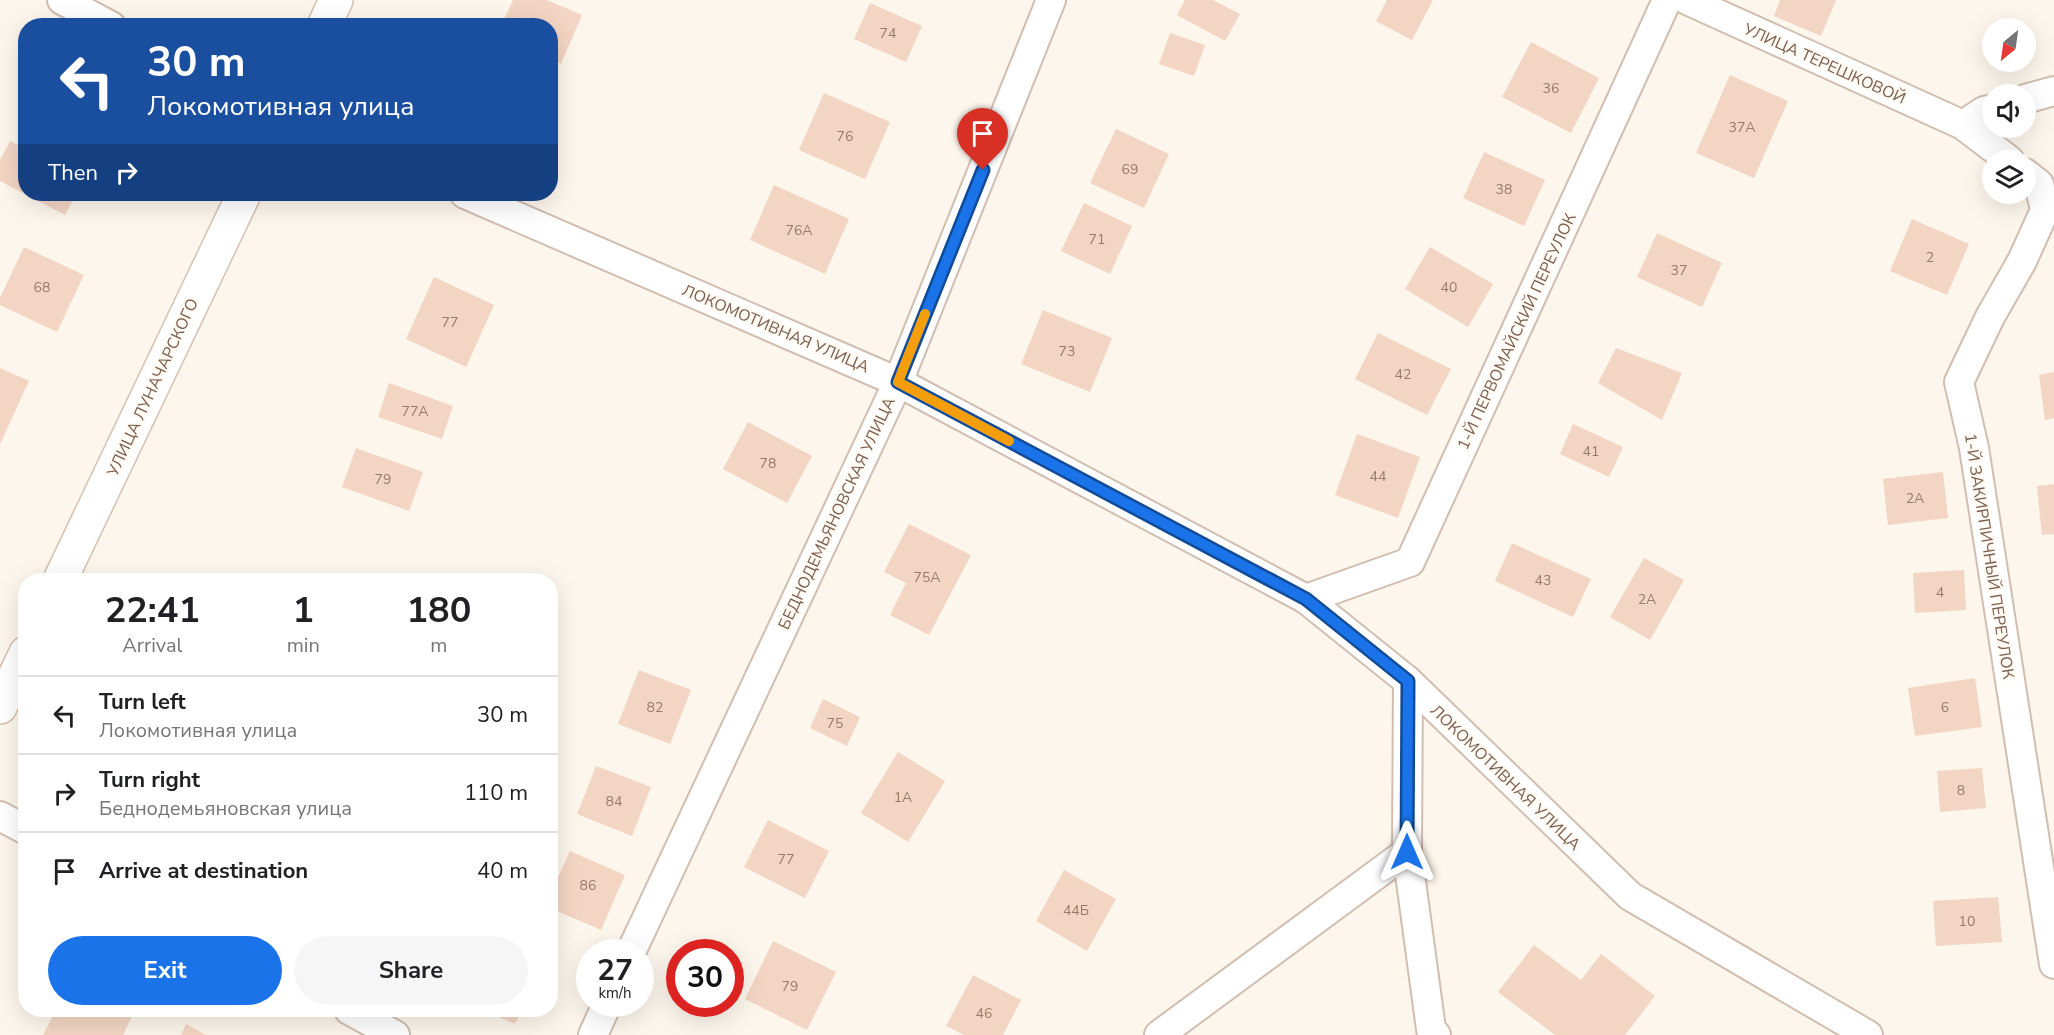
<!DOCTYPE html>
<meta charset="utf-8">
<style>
body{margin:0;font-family:"Nunito Sans",sans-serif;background:#f6f6f6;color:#202124;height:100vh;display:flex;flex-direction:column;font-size:22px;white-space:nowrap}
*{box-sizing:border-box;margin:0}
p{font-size:20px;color:#757577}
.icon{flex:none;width:33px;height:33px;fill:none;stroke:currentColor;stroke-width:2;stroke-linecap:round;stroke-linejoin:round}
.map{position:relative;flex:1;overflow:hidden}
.panel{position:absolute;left:18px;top:573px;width:540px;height:444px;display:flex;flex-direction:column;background:#fff;border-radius:24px;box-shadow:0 6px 24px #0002}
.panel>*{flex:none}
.top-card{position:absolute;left:18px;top:18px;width:540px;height:183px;border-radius:24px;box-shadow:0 6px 24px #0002;background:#1a4fa0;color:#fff;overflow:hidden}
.needle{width:39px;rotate:209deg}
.fabs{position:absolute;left:1982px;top:18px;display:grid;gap:12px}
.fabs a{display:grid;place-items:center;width:54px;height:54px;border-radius:50%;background:#fff;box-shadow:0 6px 24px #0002;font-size:30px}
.speed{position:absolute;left:576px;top:939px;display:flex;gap:12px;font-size:30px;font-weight:700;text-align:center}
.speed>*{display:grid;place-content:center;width:78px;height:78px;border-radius:50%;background:#fff;box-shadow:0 6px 24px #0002;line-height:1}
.speed small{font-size:15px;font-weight:400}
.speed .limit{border:9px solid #d22;background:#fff;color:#111}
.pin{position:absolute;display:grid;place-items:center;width:51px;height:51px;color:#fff;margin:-62px -26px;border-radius:50% 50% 50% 0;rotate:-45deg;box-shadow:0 0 6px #0007}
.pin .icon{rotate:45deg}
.me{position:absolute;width:66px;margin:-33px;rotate:0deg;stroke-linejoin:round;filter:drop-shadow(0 0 4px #0008)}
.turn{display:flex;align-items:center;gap:21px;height:126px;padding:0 30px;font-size:27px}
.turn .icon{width:78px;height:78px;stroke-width:2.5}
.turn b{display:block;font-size:42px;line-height:51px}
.then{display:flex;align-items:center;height:57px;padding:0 30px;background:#0003;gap:12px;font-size:22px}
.eta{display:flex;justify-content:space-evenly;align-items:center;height:102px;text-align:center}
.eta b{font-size:36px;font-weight:700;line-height:42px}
.action{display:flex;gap:12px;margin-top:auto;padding:12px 30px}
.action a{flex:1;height:69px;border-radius:36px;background:#1a73e8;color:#fff;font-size:24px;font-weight:700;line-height:69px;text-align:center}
.action a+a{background:#f6f6f6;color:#202124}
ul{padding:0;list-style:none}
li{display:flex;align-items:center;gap:18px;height:78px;padding:0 30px;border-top:2px solid #e0e0e0}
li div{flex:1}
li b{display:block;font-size:22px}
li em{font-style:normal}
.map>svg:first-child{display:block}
</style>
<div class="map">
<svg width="2054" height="1035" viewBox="0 0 2054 1035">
<rect width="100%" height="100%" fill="#fdf6ec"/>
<g fill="#f3d5c3">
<path d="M513 0H547L582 15 561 64 550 59V26H501Z"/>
<path d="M1185 0H1213L1240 14 1225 41 1177 15Z"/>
<path d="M1387 0H1433L1412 40 1376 21Z"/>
<path d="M1780 0H1836L1821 36 1774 16Z"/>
<path d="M870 3 922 26 906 62 854 39Z"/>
<path d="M1170 33 1205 45 1194 76 1159 64Z"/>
<path d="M1531 42 1599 78 1571 133 1502 97Z"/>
<path d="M1730 75 1788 101 1754 178 1696 153Z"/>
<path d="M824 93 890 122 865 179 799 150Z"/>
<path d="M1116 129 1169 154 1144 208 1090 183Z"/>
<path d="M10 141 26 149V194H76L65 215 0 181V160Z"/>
<path d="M1484 152 1545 180 1524 226 1463 198Z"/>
<path d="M774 185 849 219 825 274 750 240Z"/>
<path d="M1084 203 1132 226 1110 274 1061 251Z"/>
<path d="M1912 219 1969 244 1947 295 1890 271Z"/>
<path d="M1657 233 1722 263 1702 307 1637 277Z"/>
<path d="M24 247 84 275 57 332 0 305V298Z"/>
<path d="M1430 247 1493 284 1468 327 1405 289Z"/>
<path d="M434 277 494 305 466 367 406 339Z"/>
<path d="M1043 310 1112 338 1090 392 1021 364Z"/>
<path d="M1378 333 1451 369 1427 415 1355 379Z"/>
<path d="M1616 348 1682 373 1662 420 1598 383Z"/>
<path d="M0 368 29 381 0 444Z"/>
<path d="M2054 372V418L2045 420 2039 375Z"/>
<path d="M389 383 453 406 442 439 378 417Z"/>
<path d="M748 422 812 456 787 503 723 469Z"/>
<path d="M1573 424 1623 447 1609 477 1560 454Z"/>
<path d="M1357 434 1420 457 1398 518 1335 495Z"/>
<path d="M356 448 423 472 409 511 342 487Z"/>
<path d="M1943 472 1948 518 1888 525 1883 479Z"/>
<path d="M2054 484V534L2042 535 2037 486Z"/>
<path d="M909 524 971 555 929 635 890 615 906 583 884 572Z"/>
<path d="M1512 543 1591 579 1573 617 1495 581Z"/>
<path d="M1644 558 1684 580 1650 640 1610 617Z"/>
<path d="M1964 570 1966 610 1915 613 1913 573Z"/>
<path d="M639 670 691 690 670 744 618 724Z"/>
<path d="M1975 678 1982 727 1915 736 1908 688Z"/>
<path d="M823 699 860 717 847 746 810 728Z"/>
<path d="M898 752 945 781 908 842 861 813Z"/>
<path d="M596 766 651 787 632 836 577 814Z"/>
<path d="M1982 768 1986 808 1940 812 1937 771Z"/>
<path d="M768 820 829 851 805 898 744 867Z"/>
<path d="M570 851 625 875 601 930 550 908V895Z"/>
<path d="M1064 870 1116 899 1087 951 1036 921Z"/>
<path d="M1998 897 2002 942 1936 946 1933 901Z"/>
<path d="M773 941 836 972 807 1030 745 999Z"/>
<path d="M1534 945 1581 980 1601 954 1655 996 1625 1035H1555L1498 992Z"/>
<path d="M973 975 1021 1000 1003 1035H964L946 1026Z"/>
<path d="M56 1010H135L123 1035H43Z"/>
<path d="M483 1010H522L515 1024Z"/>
<path d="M186 1024 206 1035H181Z"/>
</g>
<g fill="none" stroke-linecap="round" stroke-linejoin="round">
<g stroke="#d1beb0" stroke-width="32">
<g id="minor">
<path d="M62 0 111 26"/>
<path d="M1687 0 1963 125 2009 160"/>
<path d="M2025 99 2054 91"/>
<path d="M1963 125 1984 111 1992 109"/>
<path d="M2025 173 2039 184 2045 210 2022 261 1990 317 1959 382 1974 448 2054 964"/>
<path d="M465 194 898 382 1306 599 1408 681 1630 896 1868 1035"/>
<path d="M1306 599 1410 562 1667 0"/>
<path d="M0 816 26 830"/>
<path d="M1407 852 1431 1029 1436 1035"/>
<path d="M631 952 898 382 1051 0"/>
<path d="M349 1010 395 1035"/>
<path d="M593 1035 607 1004"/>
<path d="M1159 1035 1407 852 1408 681"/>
</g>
</g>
<g stroke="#d6c0b0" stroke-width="36">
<g id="secondary">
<path d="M324 26 336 0"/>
<path d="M60 580 244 194"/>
<path d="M0 707 26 653"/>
</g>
</g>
<use href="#minor" stroke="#fff" stroke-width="28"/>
<use href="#secondary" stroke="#fff" stroke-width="33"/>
</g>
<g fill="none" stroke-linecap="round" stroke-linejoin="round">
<g stroke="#114b97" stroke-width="15">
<path id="route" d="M983 170 898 382 1306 599 1408 681 1407 852"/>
</g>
<use href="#route" stroke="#1a73e8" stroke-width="10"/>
<path stroke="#f59e0b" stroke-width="10" d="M925 314 898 382 1009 441"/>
</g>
<g text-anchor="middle" stroke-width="4.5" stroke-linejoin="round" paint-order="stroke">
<g font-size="14" fill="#987a6a">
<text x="888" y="38">74</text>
<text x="1551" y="93">36</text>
<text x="1742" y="132">37А</text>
<text x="845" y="141">76</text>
<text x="1130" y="174">69</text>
<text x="1504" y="194">38</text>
<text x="799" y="235">76А</text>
<text x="1097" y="244">71</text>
<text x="1930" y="262">2</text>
<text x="1679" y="275">37</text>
<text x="42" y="292">68</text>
<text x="1449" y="292">40</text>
<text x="450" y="327">77</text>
<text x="1067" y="356">73</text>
<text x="1403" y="379">42</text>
<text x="415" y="416">77А</text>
<text x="1591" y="456">41</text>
<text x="768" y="468">78</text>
<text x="1378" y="481">44</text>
<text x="383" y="484">79</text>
<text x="1915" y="503">2А</text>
<text x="927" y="582">75А</text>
<text x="1543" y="585">43</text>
<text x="1940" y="597">4</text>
<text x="1647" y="604">2А</text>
<text x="655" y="712">82</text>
<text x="1945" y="712">6</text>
<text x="835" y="728">75</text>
<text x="1961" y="795">8</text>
<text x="903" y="802">1А</text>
<text x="614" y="806">84</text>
<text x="786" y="864">77</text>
<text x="588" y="890">86</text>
<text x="1076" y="915">44Б</text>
<text x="1967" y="926">10</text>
<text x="790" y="991">79</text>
<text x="984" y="1018">46</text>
</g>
<g font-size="16" fill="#7a5c4d" stroke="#fffaf3">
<text transform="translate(1825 63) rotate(24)" y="6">УЛИЦА ТЕРЕШКОВОЙ</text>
<text transform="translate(776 328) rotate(23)" y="6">ЛОКОМОТИВНАЯ УЛИЦА</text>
<text transform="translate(1516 331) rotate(-65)" y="6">1-Й ПЕРВОМАЙСКИЙ ПЕРЕУЛОК</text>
<text transform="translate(152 387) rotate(-65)" y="6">УЛИЦА ЛУНАЧАРСКОГО</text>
<text transform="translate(836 513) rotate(-65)" y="6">БЕДНОДЕМЬЯНОВСКАЯ УЛИЦА</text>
<text transform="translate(1990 556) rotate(81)" y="6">1-Й ЗАКИРПИЧНЫЙ ПЕРЕУЛОК</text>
<text transform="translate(1506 777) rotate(44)" y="6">ЛОКОМОТИВНАЯ УЛИЦА</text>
</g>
</g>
</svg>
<div class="fabs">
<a><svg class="needle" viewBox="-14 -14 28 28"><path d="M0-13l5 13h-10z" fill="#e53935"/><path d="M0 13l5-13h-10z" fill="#757577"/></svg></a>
<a><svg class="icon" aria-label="sound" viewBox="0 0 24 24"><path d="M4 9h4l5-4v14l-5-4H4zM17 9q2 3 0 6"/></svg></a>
<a><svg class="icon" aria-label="layers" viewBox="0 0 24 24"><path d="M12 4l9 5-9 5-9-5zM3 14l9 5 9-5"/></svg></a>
</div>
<div class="speed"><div>27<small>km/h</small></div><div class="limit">30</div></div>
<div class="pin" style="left:983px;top:170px;background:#d93025"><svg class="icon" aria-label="arrive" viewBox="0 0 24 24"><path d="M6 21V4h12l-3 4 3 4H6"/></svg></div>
<svg class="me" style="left:1407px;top:852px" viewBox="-20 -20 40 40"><path d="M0-17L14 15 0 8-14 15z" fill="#1a73e8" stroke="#fff" stroke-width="4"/></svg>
<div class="top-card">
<div class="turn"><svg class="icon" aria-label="left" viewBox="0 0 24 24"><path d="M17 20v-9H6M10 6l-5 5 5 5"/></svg><div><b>30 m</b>Локомотивная улица</div></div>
<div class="then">Then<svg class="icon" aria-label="right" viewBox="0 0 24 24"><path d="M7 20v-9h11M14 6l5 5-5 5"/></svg></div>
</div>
<section class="panel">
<div class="eta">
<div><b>22:41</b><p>Arrival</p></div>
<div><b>1</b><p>min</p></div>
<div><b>180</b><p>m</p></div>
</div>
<ul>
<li><svg class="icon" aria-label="left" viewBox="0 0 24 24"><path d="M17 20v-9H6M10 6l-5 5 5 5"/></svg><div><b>Turn left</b><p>Локомотивная улица</p></div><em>30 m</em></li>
<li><svg class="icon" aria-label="right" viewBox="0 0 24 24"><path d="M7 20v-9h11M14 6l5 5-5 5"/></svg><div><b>Turn right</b><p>Беднодемьяновская улица</p></div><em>110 m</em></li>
<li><svg class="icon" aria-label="arrive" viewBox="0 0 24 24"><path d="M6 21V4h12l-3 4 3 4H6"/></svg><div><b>Arrive at destination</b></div><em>40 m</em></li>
</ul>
<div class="action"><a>Exit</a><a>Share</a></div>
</section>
</div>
